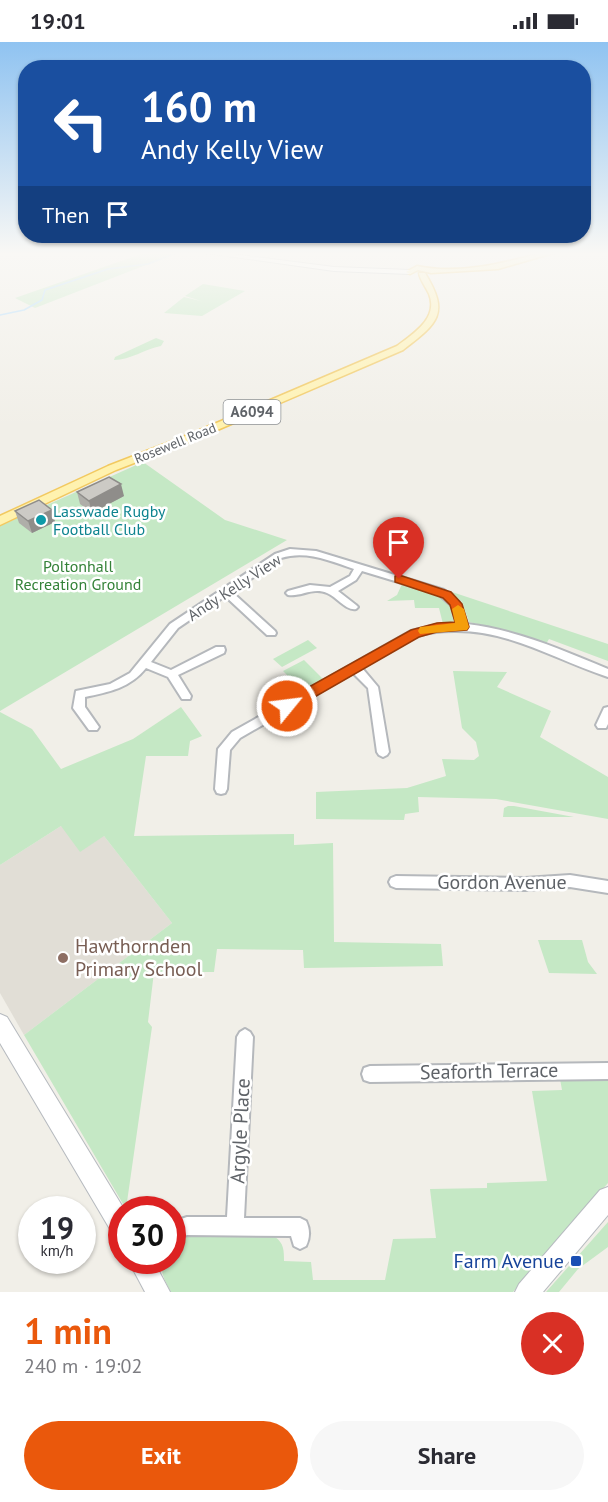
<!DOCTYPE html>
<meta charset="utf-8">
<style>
body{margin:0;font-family:"PT Sans",sans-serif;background:#f7f7f7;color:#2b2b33;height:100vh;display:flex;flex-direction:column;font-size:22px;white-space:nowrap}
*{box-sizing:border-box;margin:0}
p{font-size:20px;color:#7c7c81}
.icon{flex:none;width:33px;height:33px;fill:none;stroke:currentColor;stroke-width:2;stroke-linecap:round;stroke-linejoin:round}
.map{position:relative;height:1250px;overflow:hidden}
.side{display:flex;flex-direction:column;background:#fff;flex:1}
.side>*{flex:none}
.banner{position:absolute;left:18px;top:18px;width:573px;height:183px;border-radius:24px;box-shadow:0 2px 4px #0004;background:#1a4fa0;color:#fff;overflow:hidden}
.speed{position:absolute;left:18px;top:1154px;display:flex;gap:12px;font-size:30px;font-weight:700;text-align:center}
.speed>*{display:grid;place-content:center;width:78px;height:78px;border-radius:50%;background:#fff;box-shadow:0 2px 4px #0004;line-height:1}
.speed small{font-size:15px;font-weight:400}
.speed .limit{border:9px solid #d22;background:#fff;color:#111}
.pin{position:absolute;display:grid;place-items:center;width:51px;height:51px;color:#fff;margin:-62px -26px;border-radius:50% 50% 50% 0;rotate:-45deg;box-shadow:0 0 6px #0007}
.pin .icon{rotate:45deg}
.me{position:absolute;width:66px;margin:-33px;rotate:61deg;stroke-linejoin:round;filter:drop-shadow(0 0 4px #0008)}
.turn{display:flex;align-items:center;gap:21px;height:126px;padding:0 24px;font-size:27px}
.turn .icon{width:78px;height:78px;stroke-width:2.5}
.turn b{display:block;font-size:42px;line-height:51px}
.then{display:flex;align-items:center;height:57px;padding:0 24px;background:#0003;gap:12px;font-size:22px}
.round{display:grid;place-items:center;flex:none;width:63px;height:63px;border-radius:32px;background:#f7f7f7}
.overview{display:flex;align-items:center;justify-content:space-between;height:102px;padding:0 24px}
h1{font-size:36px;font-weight:600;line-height:45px;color:#ea580c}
.cta{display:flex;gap:12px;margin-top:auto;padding:12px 24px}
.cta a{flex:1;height:69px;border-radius:36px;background:#ea580c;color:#fff;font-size:24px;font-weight:600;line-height:69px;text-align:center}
.cta a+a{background:#f7f7f7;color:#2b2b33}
.status{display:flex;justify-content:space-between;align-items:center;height:42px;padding:0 30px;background:#fff;direction:ltr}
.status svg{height:16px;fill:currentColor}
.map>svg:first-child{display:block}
</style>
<div class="status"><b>19:01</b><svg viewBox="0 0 49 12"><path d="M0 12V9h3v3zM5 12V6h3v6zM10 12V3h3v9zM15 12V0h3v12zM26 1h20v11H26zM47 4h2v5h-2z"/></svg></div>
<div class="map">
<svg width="608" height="1250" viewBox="0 0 608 1250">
<rect width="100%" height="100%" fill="#f1efe8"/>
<path fill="#e1ded6" d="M61 784 104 794 172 881 24 993 0 951V823Z"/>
<g fill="#c5e8c5">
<path d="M147 210 177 211 35 266 15 256Z"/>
<path d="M203 242 245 249 202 274 164 271 184 255 201 259 185 254Z"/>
<path d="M156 296 164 299 161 304C144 307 131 318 114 318L115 315Z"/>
<path d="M143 420 225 478 287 498 0 669V484Z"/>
<path d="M402 542C425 549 453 551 454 579L443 582 439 566H415L414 558 387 559 397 553Z"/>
<path d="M449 549 608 602V619L549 597 546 602H540L495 586 469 580 462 560Z"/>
<path d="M308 598 317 606 282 625 273 617Z"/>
<path d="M304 618 323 637 302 648 283 629Z"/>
<path d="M453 629 507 630 497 645 551 669 540 695 608 735V777L496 757 418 755 419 770 405 772 404 778 316 777V750L407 746 446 734 442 717 474 718 479 714 476 700 462 686Z"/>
<path d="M181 665 202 694 190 699 188 714H146L134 794 294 792V803L333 801 334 900 441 902 443 924 304 926 303 908 217 907 214 930H154L148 980 152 985 126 1167 24 993 172 881 104 794 80 810 61 784 0 823V670L32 687 61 727 133 697Z"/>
<path d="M508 764H514L574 775H503L504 766Z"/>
<path d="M538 898H582L588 920 597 932 549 931Z"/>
<path d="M560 1037H608V1141L513 1250H171C165 1239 160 1231 162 1218H172L173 1199 182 1194 275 1195C284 1201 284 1209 284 1219L311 1220 313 1238H385L393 1197 436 1196 430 1147 487 1146V1141L547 1139 532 1049 562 1048Z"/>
<path d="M608 1180V1205L578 1227 559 1250H546Z"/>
</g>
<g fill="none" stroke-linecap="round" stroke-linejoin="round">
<path stroke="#aadaff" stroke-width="1.5" d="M0 273 24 268 42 258 45 248 108 227 148 222 179 210"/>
<g stroke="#b5b8bc" stroke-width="4">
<g id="street">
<path d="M290 507 316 509 444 548 459 560 467 582C517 588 562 608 608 627V635C556 618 510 588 454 589 443 589 429 590 418 594 401 600 378 617 362 626L378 645 389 710 387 713 383 715 379 713 377 710 368 646 353 631 240 696 230 708 227 747 225 751 221 752 217 751 215 747 218 707 232 690 411 589 441 582H457L452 564 438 552 362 529 356 538 338 549 356 563 358 565 356 567C346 569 337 555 327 551 313 545 301 555 288 553L286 551 288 549 310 543 330 545 350 534 354 527C331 519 306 508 281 516L232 550 275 589 276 591 275 593H267L225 554 178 586 151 620 171 628 216 605H224L225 608 224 611 178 633 191 654 190 657H182L168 635 146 626C130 646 109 650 85 655V665L99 685 97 688H89L73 666 76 649 110 642 130 631 170 582 275 512Z"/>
<path d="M608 665V682L606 686H598L596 683 604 666Z"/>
<path d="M570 833 608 839V851L570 845 525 848 396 846 391 844 389 840 391 836 396 834 525 836Z"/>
<path d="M245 987 250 990 253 995 244 1176H300L306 1179C310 1187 310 1196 306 1204L300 1207 294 1204 291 1194 187 1193 172 1198V1180L187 1175H227L237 995 240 990Z"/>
<path d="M608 1021V1037L370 1040 364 1038 362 1032 364 1026 370 1024Z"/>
</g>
</g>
<g stroke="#b6babf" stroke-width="2">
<g id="secondary">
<path d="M198 210H216L334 225 410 228 413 230 410 232 334 229Z"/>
<path d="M0 972 7 975 124 1167H122V1197L114 1194 0 1001Z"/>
<path d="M608 1145V1173L543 1250H515L519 1242 600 1148Z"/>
<path d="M128 1218H153L170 1250H145Z"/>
</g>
</g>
<g stroke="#f2c960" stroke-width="3">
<g id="primary">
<path d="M545 210H557L498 227 431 231 418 228 410 232 406 230 417 224C459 233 504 221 545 210Z"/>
<path d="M419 231H425C450 272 438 281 403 308L201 395 116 428 0 483V474L108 424 193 391 397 304C413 292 439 276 429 252 426 245 420 238 419 231Z"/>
</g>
</g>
<use href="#street" fill="#fff" fill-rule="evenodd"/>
<use href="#secondary" fill="#fff" fill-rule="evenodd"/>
<use href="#primary" fill="#fff2af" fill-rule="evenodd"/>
</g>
<g fill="#afaea9">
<path d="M77 450 124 454 92 471 80 462Z"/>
<path d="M52 468 55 480 32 491 19 481 15 469Z"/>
</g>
<g fill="#8f8d8a">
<path d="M121 442 124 454 92 471 89 459Z"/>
<path d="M52 468 55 480 32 491 28 479Z"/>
</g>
<g fill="#cccac5" stroke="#8f8d8a" stroke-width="1.5">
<path d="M109 435 121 442 89 459 77 450Z"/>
<path d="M39 458 52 468 28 479 15 469Z"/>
</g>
<linearGradient id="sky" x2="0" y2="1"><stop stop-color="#8fc3f1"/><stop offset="0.55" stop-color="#f9f8f5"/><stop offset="1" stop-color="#f9f8f5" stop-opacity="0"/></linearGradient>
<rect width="608" height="385" fill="url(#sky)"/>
<path fill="#ea580c" stroke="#983908" stroke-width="1.5" d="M399 533 451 550 462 562 469 585 467 588 437 590 419 595 292 668H282L280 664 282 660 411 588 437 581 455 580 450 563 443 556 395 540V534Z"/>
<path fill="#f59e0b" d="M458 563 464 567 469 585 467 588 420 592 418 589 420 585 455 581 452 567Z"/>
<circle fill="#0f9aa8" stroke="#fff" stroke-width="2" cx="41" cy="478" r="6"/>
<circle fill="#8d6e63" stroke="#fff" stroke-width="2" cx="63" cy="916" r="6"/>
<rect fill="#1a4fb4" stroke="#fff" stroke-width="2" x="570" y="1213" width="12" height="12" rx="3"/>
<g text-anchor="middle" stroke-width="5" stroke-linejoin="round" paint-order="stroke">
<g font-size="14" fill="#5f6368" stroke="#fff">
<text transform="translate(175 401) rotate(-22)" y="5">Rosewell Road</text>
</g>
<rect fill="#fff" stroke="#8f9295" stroke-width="1.5" x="223.5" y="358" width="57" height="24" rx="4.5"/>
<g font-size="15" font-weight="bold" fill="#5f6368">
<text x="252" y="375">A6094</text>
</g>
<g font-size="16" fill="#0d838f" stroke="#fff" text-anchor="start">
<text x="53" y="475">Lasswade Rugby<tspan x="53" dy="18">Football Club</tspan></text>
</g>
<g font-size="16" fill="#348238" stroke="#fff">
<text x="78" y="530">Poltonhall<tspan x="78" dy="18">Recreation Ground</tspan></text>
</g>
<g font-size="16" fill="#5f6368" stroke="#fff">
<text transform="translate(234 545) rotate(-33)" y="6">Andy Kelly View</text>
</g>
<g font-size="20" fill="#5f6368" stroke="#fff">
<text x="502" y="847">Gordon Avenue</text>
<text transform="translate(489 1029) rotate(-1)" y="7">Seaforth Terrace</text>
<text transform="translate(240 1089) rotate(-87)" y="7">Argyle Place</text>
</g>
<g font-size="20" fill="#785e54" stroke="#fff" text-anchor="start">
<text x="75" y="911">Hawthornden<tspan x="75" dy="23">Primary School</tspan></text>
</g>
<g font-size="20" fill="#164399" stroke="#fff" text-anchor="end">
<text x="564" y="1226">Farm Avenue</text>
</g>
</g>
</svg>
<div class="speed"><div>19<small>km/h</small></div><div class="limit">30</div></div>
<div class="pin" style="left:399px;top:537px;background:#d93025"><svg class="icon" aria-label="arrive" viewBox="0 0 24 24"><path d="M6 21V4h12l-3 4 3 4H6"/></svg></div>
<svg class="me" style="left:287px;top:664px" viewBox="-20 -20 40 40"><circle r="17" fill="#ea580c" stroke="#fff" stroke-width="3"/><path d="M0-11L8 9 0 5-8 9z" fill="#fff"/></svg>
<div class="banner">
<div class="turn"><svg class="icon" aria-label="left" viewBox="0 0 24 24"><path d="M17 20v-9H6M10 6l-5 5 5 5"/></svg><div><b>160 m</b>Andy Kelly View</div></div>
<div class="then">Then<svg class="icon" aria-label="arrive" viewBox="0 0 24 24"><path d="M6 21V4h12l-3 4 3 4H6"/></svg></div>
</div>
</div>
<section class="side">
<div class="overview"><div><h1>1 min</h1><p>240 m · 19:02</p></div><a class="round" style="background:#d93025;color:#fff"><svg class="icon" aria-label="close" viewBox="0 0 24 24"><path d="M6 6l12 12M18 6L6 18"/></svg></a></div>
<div class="cta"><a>Exit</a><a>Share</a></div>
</section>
